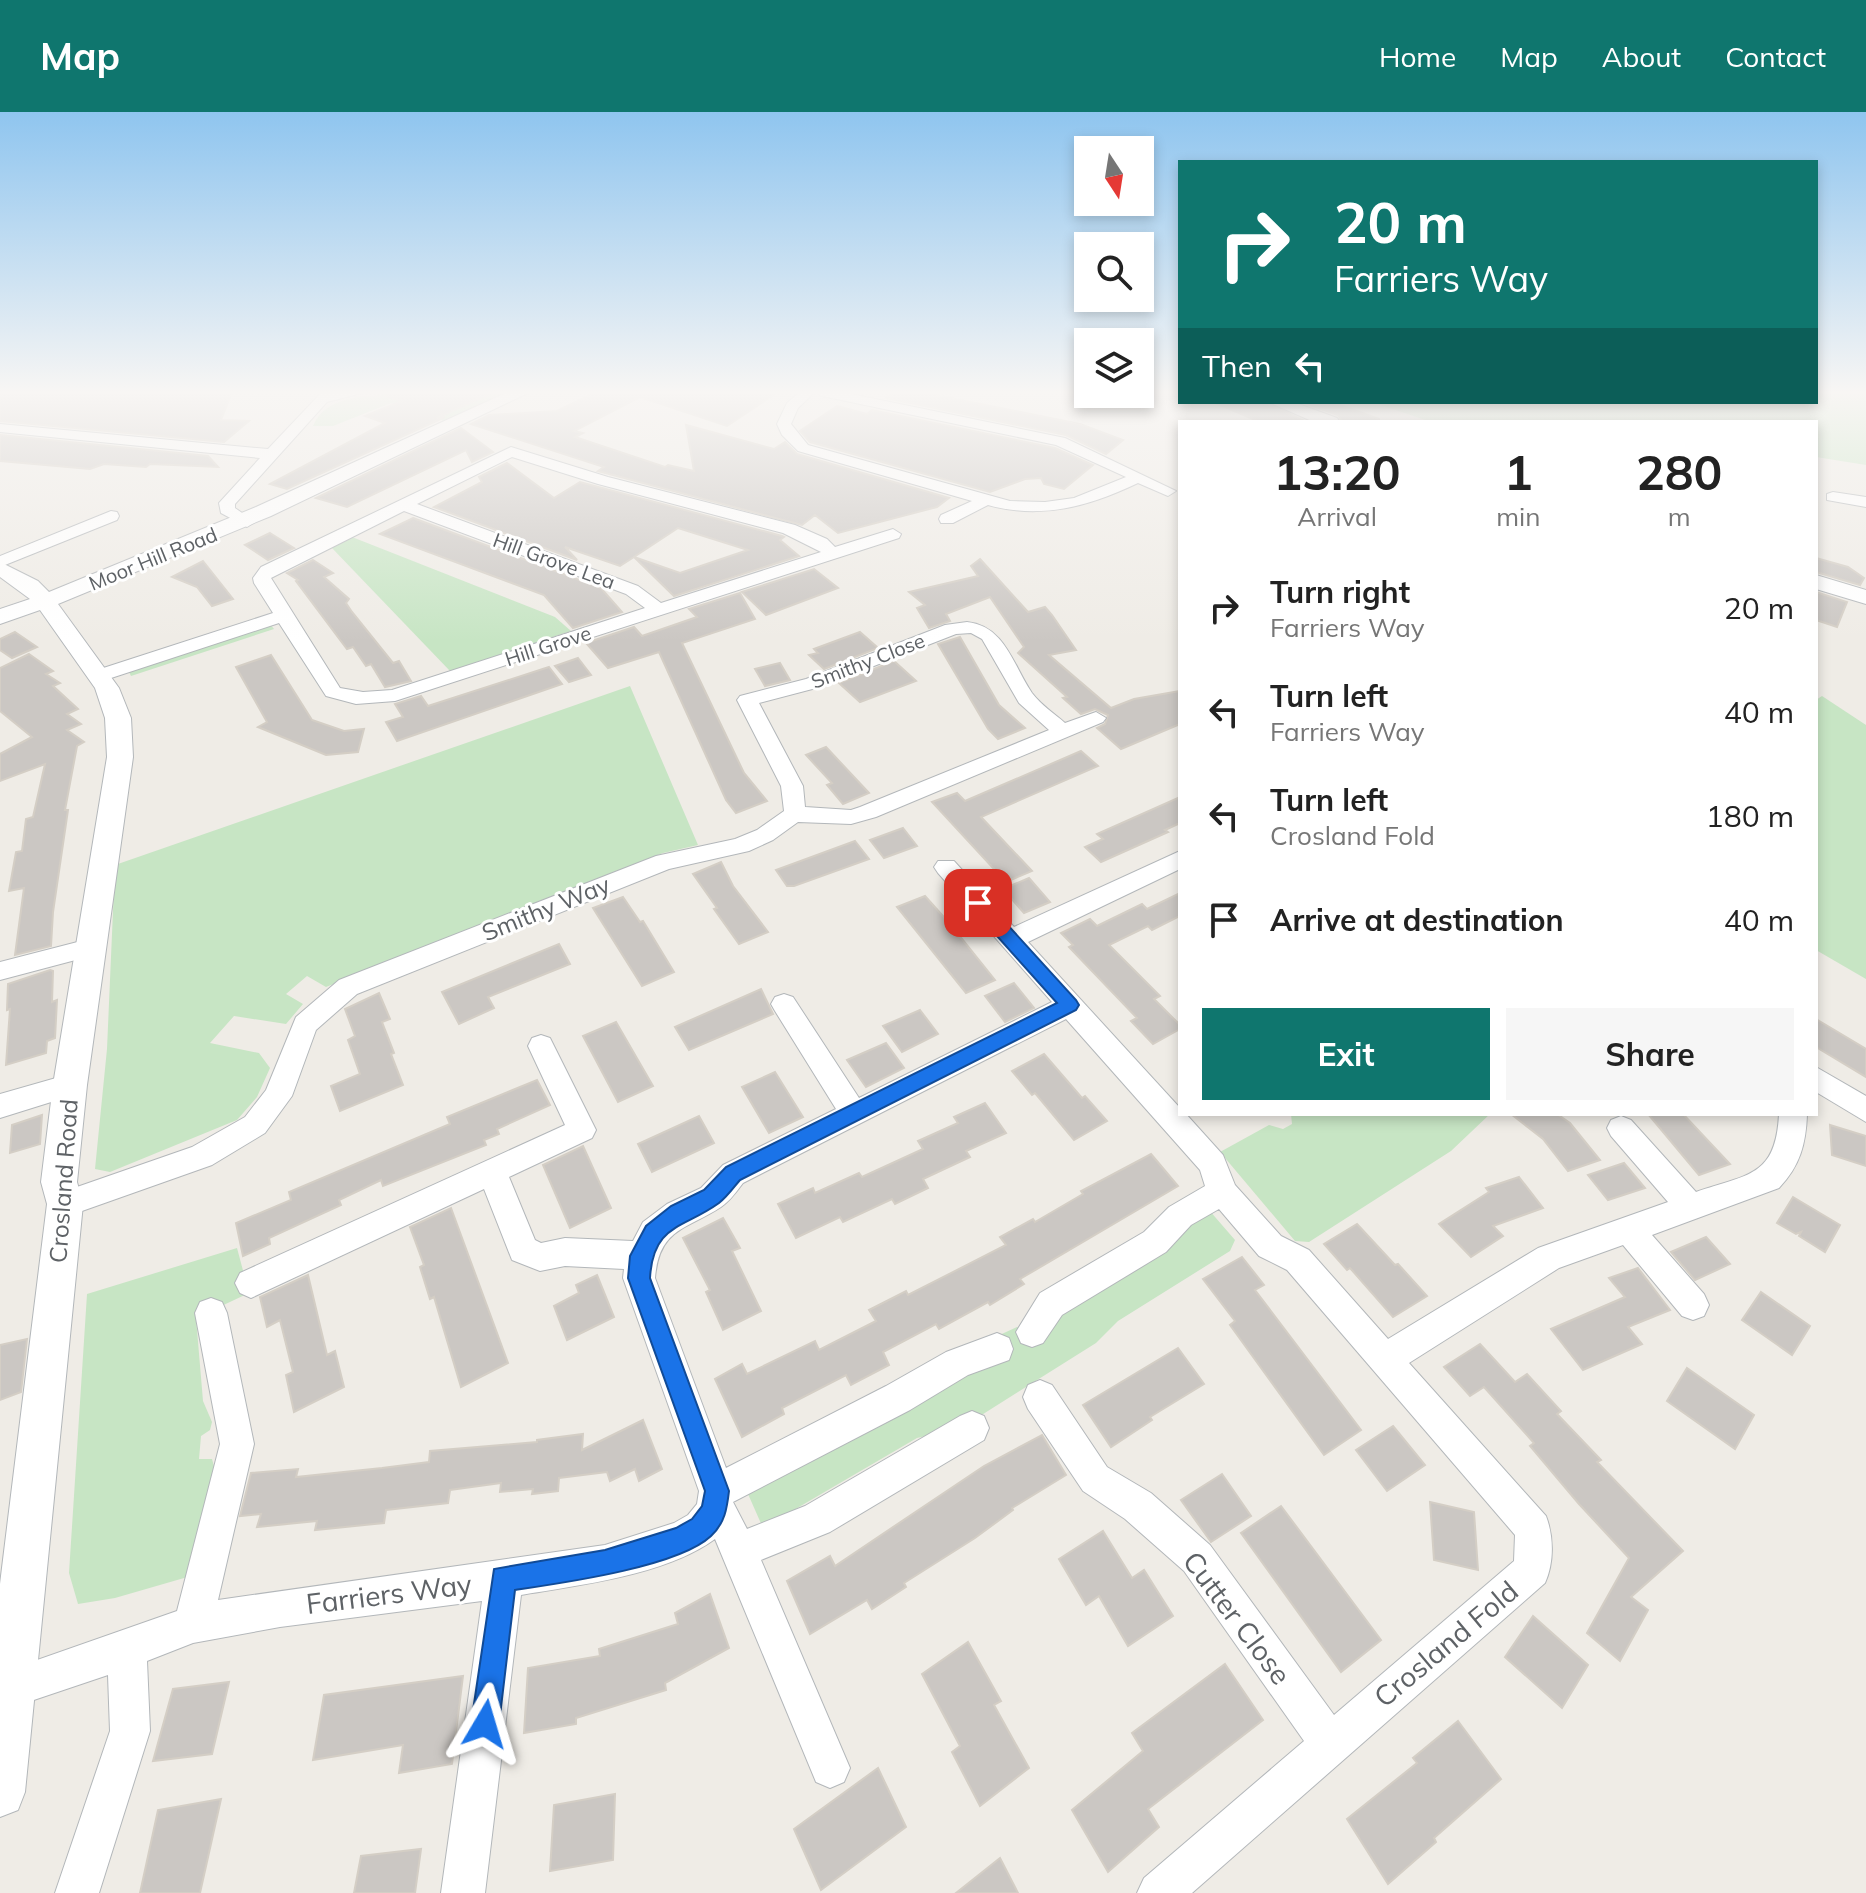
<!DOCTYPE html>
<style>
body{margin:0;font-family:Mulish,sans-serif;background:#f6f6f6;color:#222;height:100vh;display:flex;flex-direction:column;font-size:30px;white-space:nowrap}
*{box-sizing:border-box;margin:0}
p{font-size:26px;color:#767676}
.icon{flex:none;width:44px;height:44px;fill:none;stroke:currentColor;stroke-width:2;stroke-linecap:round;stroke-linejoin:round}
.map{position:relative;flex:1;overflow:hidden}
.drawer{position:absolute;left:1178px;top:308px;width:640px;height:696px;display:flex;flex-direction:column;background:#fff;border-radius:0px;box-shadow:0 4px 12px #0003}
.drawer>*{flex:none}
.top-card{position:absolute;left:1178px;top:48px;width:640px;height:244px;border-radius:0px;box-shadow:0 4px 12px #0003;background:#0f766e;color:#fff;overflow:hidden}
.needle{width:52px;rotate:168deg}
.tools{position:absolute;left:1074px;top:24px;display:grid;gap:16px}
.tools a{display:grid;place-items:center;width:80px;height:80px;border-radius:0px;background:#fff;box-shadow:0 4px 12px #0003;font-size:40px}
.pin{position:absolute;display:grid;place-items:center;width:68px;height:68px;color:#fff;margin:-34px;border-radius:16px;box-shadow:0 4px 12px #0006}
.me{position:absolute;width:88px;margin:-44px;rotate:7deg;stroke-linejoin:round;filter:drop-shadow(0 0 6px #0008)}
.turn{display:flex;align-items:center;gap:28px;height:168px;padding:0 24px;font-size:36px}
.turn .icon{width:104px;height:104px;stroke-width:2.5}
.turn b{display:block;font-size:56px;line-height:68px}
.then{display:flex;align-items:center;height:76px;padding:0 24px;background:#0003;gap:16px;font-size:30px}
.eta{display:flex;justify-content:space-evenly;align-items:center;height:136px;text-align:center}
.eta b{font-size:48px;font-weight:700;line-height:56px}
.action{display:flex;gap:16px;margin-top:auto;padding:16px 24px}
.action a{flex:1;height:92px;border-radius:0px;background:#0f766e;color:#fff;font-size:32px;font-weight:700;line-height:92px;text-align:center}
.action a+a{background:#f6f6f6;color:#222}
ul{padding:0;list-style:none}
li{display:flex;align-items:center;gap:24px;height:104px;padding:0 24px}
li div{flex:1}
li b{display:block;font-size:30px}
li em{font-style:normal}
header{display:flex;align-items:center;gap:48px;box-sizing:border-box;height:112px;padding:0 40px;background:#0f766e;color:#fff}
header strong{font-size:38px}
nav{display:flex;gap:44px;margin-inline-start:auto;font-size:28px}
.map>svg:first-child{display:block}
</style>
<header>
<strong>Map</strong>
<nav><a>Home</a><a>Map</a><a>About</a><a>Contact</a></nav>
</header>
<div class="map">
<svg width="1866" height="1781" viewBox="0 0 1866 1781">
<rect width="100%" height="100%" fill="#efece6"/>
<g fill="#c7e5c4">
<path d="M403 280H506L444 309 391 291 333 314H313C327 280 372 286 403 280Z"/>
<path d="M1816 280H1866V353L1816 345V310H1431L1372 290H1816Z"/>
<path d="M352 425 555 505 571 519 450 559 331 435Z"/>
<path d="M270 512 274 517 131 564 128 558Z"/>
<path d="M630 574 698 733 663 741 326 875 307 864 286 882 303 892 286 912 234 904 210 931 259 941 270 956 257 985 237 1008 110 1060 95 1057 107 937 115 753Z"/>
<path d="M1822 584 1866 613V867L1816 838V588Z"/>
<path d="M1291 1002H1490L1451 1039 1309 1130 1295 1129 1220 1040 1269 1013 1283 1017 1292 1012Z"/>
<path d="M1209 1098 1235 1128 1230 1139 1118 1209 1096 1231 961 1316 917 1326 763 1416 748 1382 993 1226 1017 1215 1039 1229 1065 1198Z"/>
<path d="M237 1136 249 1181 196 1206 203 1289 212 1310 210 1318 201 1324 199 1347H212L215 1358 191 1464 115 1486 78 1492 69 1461 87 1182Z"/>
</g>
<g fill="#cbc7c3" stroke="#d4cec5" stroke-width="2" fill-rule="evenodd">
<path d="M0 280H232L221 308 249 309 224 330 0 309Z"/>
<path d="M388 280H493L444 303 440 301 443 303 437 306 445 305 287 377 270 372 385 311 365 304 402 289 387 284Z"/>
<path d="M596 280H778L727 314 640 285 574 319 583 321 575 325 665 355 668 353 694 359 686 313 774 337 785 330 797 342 949 386 937 395 838 421 815 403 802 413 609 362 598 359 604 355 471 312 489 303 557 299Z"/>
<path d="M894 280H921L1080 312 1123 328 1106 342 1066 323 886 286Z"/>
<path d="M1213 290H1265L1306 310H1260Z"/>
<path d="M1302 290H1332L1379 307V310H1343L1338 303Z"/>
<path d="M837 294 867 302 872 298 1055 336 1093 353 1064 377 1044 372 1041 366 1025 367 990 380 810 330 800 319Z"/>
<path d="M461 316 493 340 472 350 466 338 347 395 316 386Z"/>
<path d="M0 323 208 344 218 355 150 352 146 355 104 352 90 357 0 349Z"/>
<path d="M507 351 554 386 580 370 782 424 784 425 780 428 799 444 674 484 634 445 620 454 565 435 577 448 434 395 482 370 479 365ZM678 416 748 438 680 461 634 445Z"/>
<path d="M413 406 601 476 622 500 573 516 544 483 380 422Z"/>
<path d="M270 421 294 436 268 448 245 433Z"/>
<path d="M1816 446 1848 455 1864 466 1860 473 1816 460Z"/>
<path d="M980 447 1028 500 1045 495 1052 503 1076 538 1049 543 1111 596 1134 587 1180 579V612L1121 637 1097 616 1105 612 1108 603 1095 597 1081 602 1063 586 1067 585 1018 541 1024 535 990 485 946 502 950 509 929 516 917 496 925 493 909 480 978 464 971 454Z"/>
<path d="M313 448 333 461 324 465 349 487 346 491 352 500 393 551 399 549 411 569 385 575 371 552 366 554 353 535 347 537 296 469 298 468 287 461Z"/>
<path d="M203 449 233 487 212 494 197 475 172 465Z"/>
<path d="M814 457 838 476 766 503 742 480Z"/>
<path d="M1816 480 1847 490 1837 515 1816 508Z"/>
<path d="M740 481 755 507 682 531 744 661 767 689 736 701 726 688 659 540 608 556 586 531 634 515 642 524 697 505 689 497Z"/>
<path d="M15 520 37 535 12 546 0 538V527Z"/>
<path d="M860 520 878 536 824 557 809 543 818 541 814 537Z"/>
<path d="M960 525 999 593 1025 616 998 627 988 617 938 532Z"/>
<path d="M29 542 53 559 46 562 60 571 53 574 78 597 67 602 81 612 67 618 84 630 77 634 65 698H68L53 800 51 834 15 843 24 776 9 779 16 740 22 739 26 707 33 705 45 652 0 669V642L32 625 0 599V556Z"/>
<path d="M271 543 312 608 344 619 364 617 358 640 326 643 258 615 267 610 236 555Z"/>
<path d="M578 546 591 563 569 570 555 554Z"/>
<path d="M894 549 916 569 860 590 839 571Z"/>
<path d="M780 551 790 568 765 574 755 557Z"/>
<path d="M549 555 562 572 397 629 386 610 403 605 395 592 421 584 428 594Z"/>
<path d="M826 635 869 681 843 692 827 673 832 671 806 643Z"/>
<path d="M1081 639 1098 654 981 705 1032 759 1006 770 932 690 957 681 965 689Z"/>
<path d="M1180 685V711L1165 718 1168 720 1101 750 1085 735 1103 727 1097 722Z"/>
<path d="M903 716 917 734 884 746 870 728Z"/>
<path d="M855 729 869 747 794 774H787L776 758Z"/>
<path d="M721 750 733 774 768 820 739 832 714 797 717 796 693 762Z"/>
<path d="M1029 766 1050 790 1024 801 1003 777Z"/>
<path d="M1180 781V804L1152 818 1148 814 1109 833 1160 884 1154 887 1180 913V917L1153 932 1131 909 1137 906 1069 835 1073 833 1061 821 1090 807 1097 814 1142 792 1147 797Z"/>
<path d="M925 784 950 812 995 868 966 881 897 795Z"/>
<path d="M623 785 640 810 643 809 674 860 642 874 593 796Z"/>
<path d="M559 832 570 852 488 885 494 896 459 912 442 880Z"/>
<path d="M50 858 53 859 52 890 57 888 55 926 47 929 46 941 6 953 10 897 7 898 8 872Z"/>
<path d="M1014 871 1034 896 1005 910 985 884Z"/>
<path d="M761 877 773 902 689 938 675 915Z"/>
<path d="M379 881 390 907 382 910 394 941 391 942 403 973 340 999 331 974 360 962 348 928 355 924 345 897Z"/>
<path d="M920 898 938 922 902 940 883 914Z"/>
<path d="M1816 907 1866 937V965L1816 935Z"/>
<path d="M616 910 653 974 618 990 583 924Z"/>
<path d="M886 931 904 956 866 975 847 948Z"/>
<path d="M1044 942 1082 986 1085 984 1107 1009 1074 1028 1035 981 1032 983 1012 959Z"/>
<path d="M775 960 803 1005 769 1021 742 975Z"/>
<path d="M537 968 550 993 497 1017 499 1022 484 1028 486 1033 383 1074 381 1068 339 1088 341 1093 269 1126 270 1132 243 1144 236 1111 291 1088 289 1080 450 1012 447 1005Z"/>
<path d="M985 991 1006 1021 966 1039 970 1045 923 1067 928 1076 895 1092 892 1087 843 1110 840 1105 796 1126 778 1092 813 1076 815 1081 859 1061 862 1065 923 1037 918 1029 958 1011 954 1005Z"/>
<path d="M1511 1002H1557L1570 1011 1600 1048 1568 1059 1543 1027Z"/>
<path d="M1648 1002H1683L1730 1052 1699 1063Z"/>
<path d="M42 1003 40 1032 10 1041 12 1013Z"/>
<path d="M699 1004 714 1031 652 1060 638 1032Z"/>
<path d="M1830 1013 1866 1024V1054L1832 1043Z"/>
<path d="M583 1034 611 1096 570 1116 543 1053Z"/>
<path d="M1151 1042 1178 1074 1020 1167 1024 1172 990 1193 988 1190 939 1217 936 1212 883 1240 889 1253 851 1273 846 1263 782 1296 784 1302 742 1325 715 1267 742 1252 747 1262 815 1229 819 1238 876 1209 869 1198 906 1179 908 1183 1006 1133 1000 1125 1033 1107 1035 1110 1083 1082 1081 1079Z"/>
<path d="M1624 1051 1645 1076 1608 1088 1588 1063Z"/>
<path d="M1519 1065 1543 1096 1493 1114 1503 1124 1471 1145 1439 1112 1489 1080 1486 1076Z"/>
<path d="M1793 1085 1840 1113 1825 1140 1799 1124 1801 1120 1796 1122 1777 1111Z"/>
<path d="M451 1096 508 1251 461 1275 434 1185 430 1187 420 1155 424 1153 410 1115Z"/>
<path d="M723 1106 740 1136 732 1139 761 1199 723 1218 706 1180 710 1178 683 1126Z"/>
<path d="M1357 1112 1395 1153 1398 1152 1427 1184 1393 1205 1350 1156 1347 1158 1324 1132Z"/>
<path d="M1706 1125 1730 1152 1695 1168 1671 1140Z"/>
<path d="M1242 1145 1264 1173 1255 1178 1361 1318 1324 1343 1230 1213 1235 1209 1203 1167Z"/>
<path d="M1638 1156 1670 1198 1628 1215 1642 1232 1583 1258 1551 1217 1625 1185 1609 1166Z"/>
<path d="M308 1163 327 1243 335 1239 344 1275 294 1300 286 1263 293 1260 280 1208 267 1215 260 1185Z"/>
<path d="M597 1163 614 1205 567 1228 554 1194 579 1181 576 1173Z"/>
<path d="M1761 1180 1810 1214 1792 1243 1742 1208Z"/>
<path d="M27 1227 21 1280 0 1288V1233Z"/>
<path d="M1480 1232 1515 1270 1527 1262 1561 1299 1557 1302 1601 1348 1597 1350 1683 1439 1631 1485 1648 1498 1620 1549 1587 1521 1629 1446 1579 1392 1530 1334 1534 1331 1484 1275 1470 1284 1444 1255Z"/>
<path d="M1178 1236 1204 1272 1150 1305 1152 1308 1111 1335 1083 1293Z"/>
<path d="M1687 1256 1754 1303 1735 1337 1667 1289Z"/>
<path d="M643 1308 662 1357 639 1369 635 1357 610 1369 607 1360 559 1366 558 1379 532 1382 533 1377 500 1380 501 1371 450 1378 448 1391 386 1398 384 1411 315 1418 317 1409 257 1415 261 1402 240 1404 251 1361 298 1357 296 1365 382 1356 429 1350 430 1339 537 1330V1328L583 1322 582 1338Z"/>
<path d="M1393 1314 1425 1353 1387 1379 1356 1338Z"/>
<path d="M1042 1323 1066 1363 1012 1396 1013 1398 975 1426 904 1471 906 1475 872 1497 867 1488 810 1522 787 1469 830 1444 835 1454 984 1354Z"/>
<path d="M1222 1362 1251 1404 1211 1430 1181 1388Z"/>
<path d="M1430 1390 1474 1400 1478 1458 1434 1448Z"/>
<path d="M1281 1394 1381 1528 1341 1560 1241 1421Z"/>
<path d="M1103 1419 1132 1466 1144 1458 1173 1504 1128 1534 1099 1484 1086 1493 1059 1447Z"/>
<path d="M710 1482 729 1536 665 1571 666 1578 576 1606V1612L524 1621 528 1556 600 1544 599 1537 678 1512 675 1501Z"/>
<path d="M1533 1504 1588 1553 1562 1596 1505 1545Z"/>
<path d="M968 1530 1001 1589 994 1593 1029 1656 980 1694 952 1640 960 1634 922 1562Z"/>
<path d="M1225 1552 1263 1608 1148 1697 1159 1715 1108 1760 1072 1698 1143 1639 1132 1621Z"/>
<path d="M463 1564 452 1652 399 1661 403 1633 313 1648 324 1583Z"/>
<path d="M229 1570 212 1642 153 1649 173 1577Z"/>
<path d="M1458 1609 1501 1667 1434 1726 1436 1730 1388 1772 1347 1707 1417 1651 1413 1646Z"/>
<path d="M878 1656 906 1715 821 1778 794 1717Z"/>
<path d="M615 1682 613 1748 550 1759 554 1693Z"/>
<path d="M221 1687 200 1781H140L158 1698Z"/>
<path d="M421 1737 415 1781H354L361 1744Z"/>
<path d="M1000 1746 1018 1781H956Z"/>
</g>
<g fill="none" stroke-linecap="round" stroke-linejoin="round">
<g stroke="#b3b7ba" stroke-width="2">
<g id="minor">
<path d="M322 280H366L327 290 235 392V396L255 410 247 415 221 401 219 391 260 346 0 320V312L268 337Z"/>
<path d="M800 280H841L1065 326 1176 379 1168 384 1138 371C1090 394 1041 408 988 393L953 411H941L939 407 941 403 972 389 798 339 782 323 777 312 787 291ZM815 280 822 284 1056 333 1126 365 1074 386 1045 390 1010 389 808 333 791 312 798 296Z"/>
<path d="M1104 282H1127L1133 286 1126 290Z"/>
<path d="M511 335 608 365 795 413 827 427 835 435 893 417 901 422 899 426 395 589 356 592 326 584 279 511 105 568H91L88 564 91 560 273 501 254 471 253 466 261 455ZM512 345 598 372 783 421 821 440 661 491 638 474 417 392ZM404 399 626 482 645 496 392 578 363 580 340 576 271 466Z"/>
<path d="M1833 380 1866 385V395L1827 388V382Z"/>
<path d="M111 399 117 400 119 404 117 408 0 455V444Z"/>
<path d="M967 510C1005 514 1013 553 1032 581 1041 593 1055 602 1065 611L1096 600 1106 606 1103 610 876 705 851 712 798 710 773 728 749 739 669 757 357 882 316 918 292 984 265 1021 212 1053 65 1105 54 1101 50 1092 54 1083 192 1035 245 1005 266 978 296 905 339 868 656 744 735 727 757 718 784 699 781 674 737 588 740 584 806 567 945 513ZM971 521 982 527 1019 591 1049 618 860 695 851 698 805 695 803 674 759 591 820 575 956 522Z"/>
<path d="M1180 739V757L1028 830 1180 996V1002H1186L1223 1043 1235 1073 1281 1124 1309 1138 1388 1227 1538 1136 1668 1090 1611 1024 1607 1016 1611 1008 1621 1004 1631 1008 1696 1080C1748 1062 1776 1065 1779 1002H1807C1806 1032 1800 1054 1779 1076L1652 1123 1704 1182 1709 1193 1704 1204 1693 1208 1682 1204 1623 1133 1559 1156 1409 1251 1546 1404C1554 1425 1554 1451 1545 1471L1192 1781H1137L1144 1766 1304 1629 1184 1459 1125 1407 1083 1379 1028 1297 1023 1285 1028 1273 1040 1268 1052 1273 1107 1355 1151 1381 1210 1433 1334 1603 1514 1449 1515 1423 1287 1158 1259 1144 1219 1097 1191 1113 1166 1140 1062 1203 1043 1231 1032 1235 1021 1231 1016 1220 1040 1181 1144 1120 1169 1095 1205 1074 1200 1058 1066 907 743 1071C737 1079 730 1089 721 1095 686 1118 659 1116 655 1166L726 1356 886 1274 946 1240 997 1221 1009 1226 1013 1237 1009 1248 968 1263 910 1298 733 1390 747 1417 805 1394 960 1304 972 1299 984 1304 989 1316 984 1328 830 1420 761 1448 850 1656 844 1670 830 1676 816 1670 715 1427C666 1463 580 1473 521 1483L485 1781H441L482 1489 280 1515 193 1531 147 1549 150 1619 99 1781H55L110 1619 108 1563 13 1595 0 1589V1561L177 1499 220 1332 195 1201 200 1190 211 1186 222 1190 227 1201 254 1332 218 1488 605 1433 674 1411 688 1403 697 1392 699 1379 623 1166 624 1157 565 1154 540 1159 512 1148 484 1077 251 1186 240 1181 235 1171 240 1161 565 1013 528 934 532 926 541 923 550 926 596 1018 592 1026 509 1065 535 1128 541 1131 565 1126 633 1129 643 1110 667 1092 701 1076 723 1053 836 997 775 899 771 892 775 885 784 882 793 885 859 986 1052 890 938 761 934 755 938 749H954L1014 815Z"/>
<path d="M93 826 102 829 105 835 102 841 0 868V850Z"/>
<path d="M1816 955 1866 984V1010L1816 980Z"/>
<path d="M70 962 80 965 84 973 80 981 0 1006V982Z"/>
</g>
</g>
<g stroke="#b3b7ba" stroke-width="2">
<g id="tertiary">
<path d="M508 280H530L271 404 58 492 119 576 131 606 133 645 87 973 77 1070 83 1092 25 1680 18 1698 0 1705V1472L47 1092 41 1070 53 973 107 645 105 606 95 576 40 498 0 512V497L30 487 0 465V450L38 469 49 480 256 395Z"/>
<path d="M1268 290H1293L1337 306 1340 310H1314Z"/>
<path d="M1816 463 1866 478V492L1816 477Z"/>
</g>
</g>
<use href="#minor" fill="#fff" fill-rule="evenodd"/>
<use href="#tertiary" fill="#fff" fill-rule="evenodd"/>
</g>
<linearGradient id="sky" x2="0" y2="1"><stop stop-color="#8fc5ef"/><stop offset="0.53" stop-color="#f8f6f4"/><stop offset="1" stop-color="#f8f6f4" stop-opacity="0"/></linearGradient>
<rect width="1866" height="529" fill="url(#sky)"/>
<path fill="#1a73e8" stroke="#114b97" stroke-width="2" d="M978 785 984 787 1076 888 1079 893 1076 898 740 1068C734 1075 727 1085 719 1091 683 1117 653 1112 650 1166L729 1379C727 1396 725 1411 711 1424 678 1455 562 1471 515 1478L499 1612 495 1622 485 1626 475 1622 471 1612 494 1457 605 1438 676 1416 692 1407 702 1394 705 1379 628 1166 630 1144 646 1114 671 1094 704 1078 726 1055 1057 891 972 796 970 791 972 787Z"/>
<g text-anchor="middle" stroke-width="6" stroke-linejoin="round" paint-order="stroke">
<g font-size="20" fill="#5e6266" stroke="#fff">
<text transform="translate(153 447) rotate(-22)" y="7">Moor Hill Road</text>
<text transform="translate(554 449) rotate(20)" y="7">Hill Grove Lea</text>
<text transform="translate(548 534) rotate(-18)" y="7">Hill Grove</text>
<text transform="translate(868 549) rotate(-21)" y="7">Smithy Close</text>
</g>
<g font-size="24" fill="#5e6266" stroke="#fff">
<text transform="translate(546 797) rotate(-22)" y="8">Smithy Way</text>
<text transform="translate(64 1069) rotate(-86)" y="8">Crosland Road</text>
</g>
<g font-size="28" fill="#5e6266" stroke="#fff">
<text transform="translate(389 1482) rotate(-7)" y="10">Farriers Way</text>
<text transform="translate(1237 1506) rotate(53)" y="10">Cutter Close</text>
<text transform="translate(1446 1532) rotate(-40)" y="10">Crosland Fold</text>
</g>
</g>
</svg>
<div class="tools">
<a><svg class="needle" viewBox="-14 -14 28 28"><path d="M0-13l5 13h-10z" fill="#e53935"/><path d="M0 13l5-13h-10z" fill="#767676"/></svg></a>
<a><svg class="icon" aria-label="search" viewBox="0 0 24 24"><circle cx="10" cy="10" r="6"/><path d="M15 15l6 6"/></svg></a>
<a><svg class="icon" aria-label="layers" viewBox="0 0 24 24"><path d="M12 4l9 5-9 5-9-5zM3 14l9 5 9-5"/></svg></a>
</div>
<div class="pin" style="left:978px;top:791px;background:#d93025"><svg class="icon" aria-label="arrive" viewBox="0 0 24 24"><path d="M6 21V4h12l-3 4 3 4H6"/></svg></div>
<svg class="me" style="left:485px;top:1612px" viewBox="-20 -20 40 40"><path d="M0-17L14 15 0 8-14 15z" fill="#1a73e8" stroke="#fff" stroke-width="4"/></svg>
<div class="top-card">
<div class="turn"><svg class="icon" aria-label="right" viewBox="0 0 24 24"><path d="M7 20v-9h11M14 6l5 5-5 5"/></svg><div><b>20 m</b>Farriers Way</div></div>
<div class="then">Then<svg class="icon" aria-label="left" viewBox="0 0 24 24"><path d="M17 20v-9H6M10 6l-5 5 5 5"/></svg></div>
</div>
<section class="drawer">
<div class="eta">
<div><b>13:20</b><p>Arrival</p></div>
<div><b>1</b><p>min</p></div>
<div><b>280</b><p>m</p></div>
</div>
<ul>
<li><svg class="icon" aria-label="right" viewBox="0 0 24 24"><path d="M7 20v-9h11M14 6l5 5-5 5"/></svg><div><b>Turn right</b><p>Farriers Way</p></div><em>20 m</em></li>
<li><svg class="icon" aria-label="left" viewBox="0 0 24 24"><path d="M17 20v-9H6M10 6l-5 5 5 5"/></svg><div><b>Turn left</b><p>Farriers Way</p></div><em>40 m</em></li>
<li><svg class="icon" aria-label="left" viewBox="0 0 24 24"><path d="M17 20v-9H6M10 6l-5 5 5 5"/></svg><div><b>Turn left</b><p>Crosland Fold</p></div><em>180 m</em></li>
<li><svg class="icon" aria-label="arrive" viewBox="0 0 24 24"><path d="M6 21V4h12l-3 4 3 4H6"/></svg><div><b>Arrive at destination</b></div><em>40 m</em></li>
</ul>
<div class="action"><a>Exit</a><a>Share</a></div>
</section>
</div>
